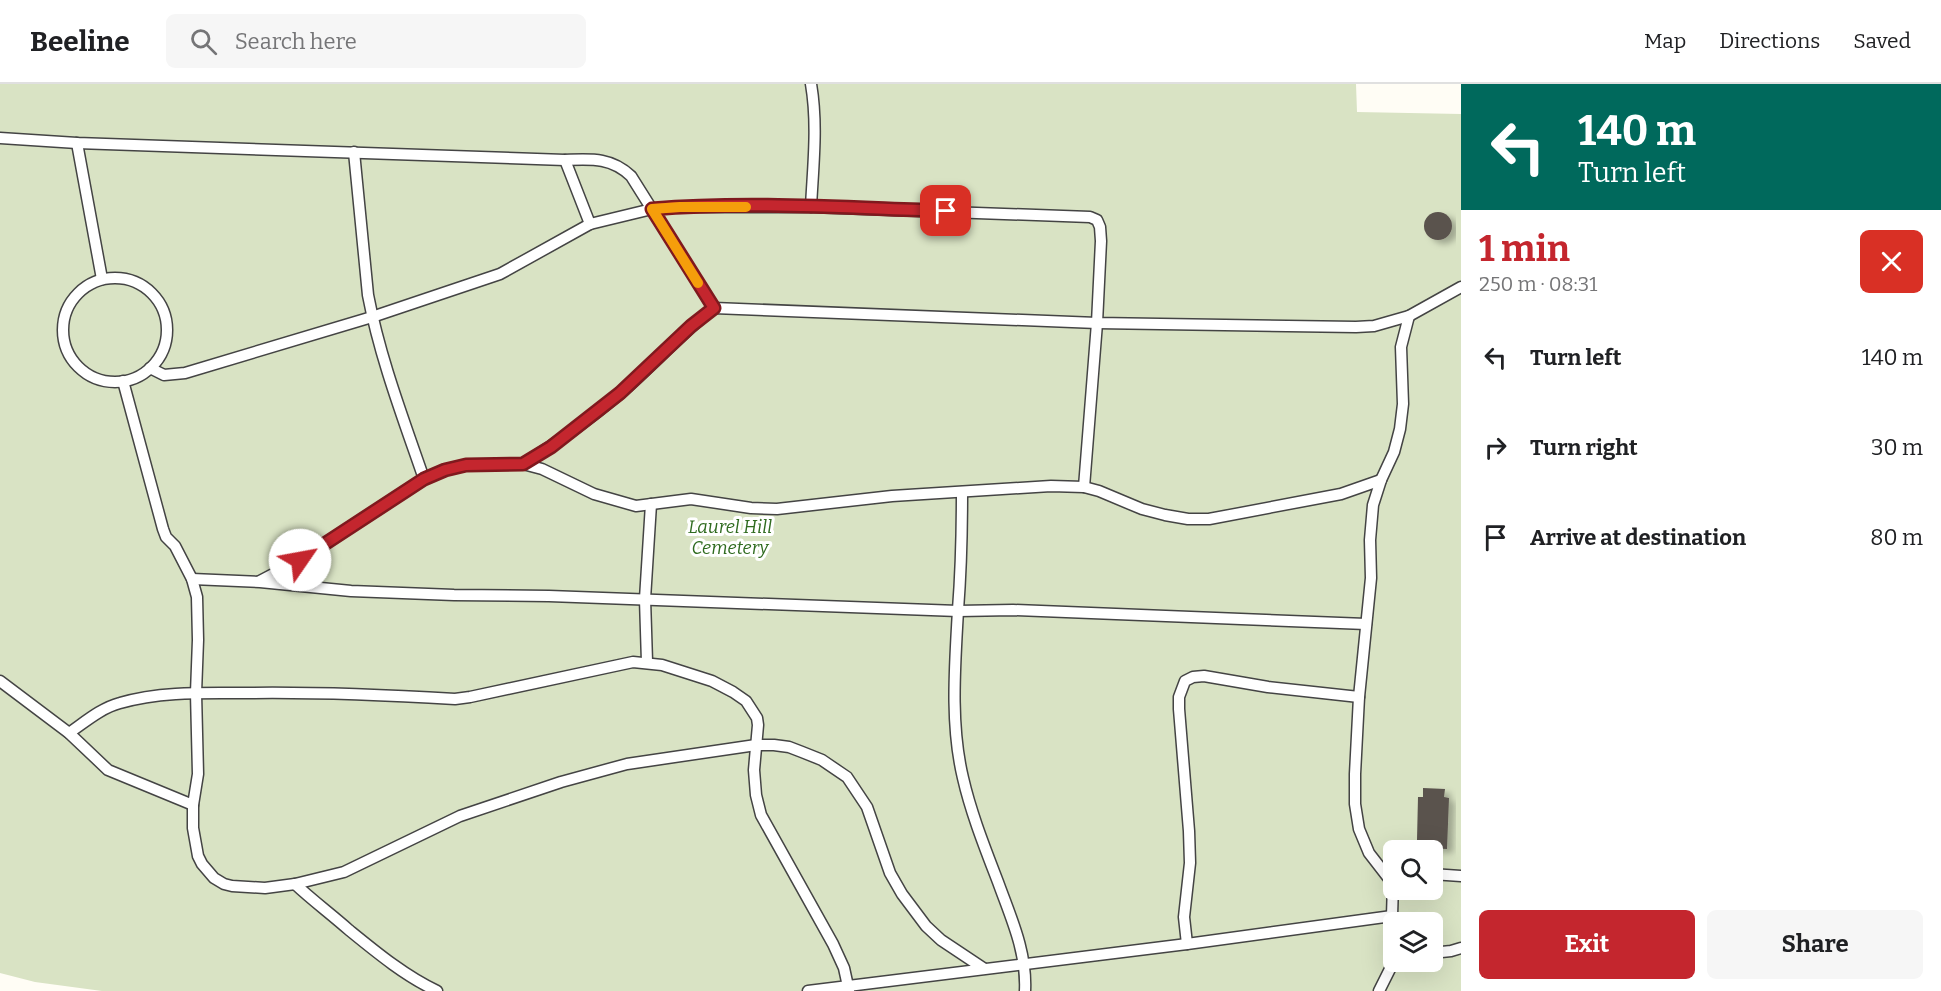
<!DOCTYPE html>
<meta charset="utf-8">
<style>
body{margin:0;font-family:Bitter,serif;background:#f6f6f6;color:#202124;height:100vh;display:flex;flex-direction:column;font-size:22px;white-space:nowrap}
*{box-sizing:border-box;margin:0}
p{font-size:20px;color:#757577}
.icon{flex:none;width:33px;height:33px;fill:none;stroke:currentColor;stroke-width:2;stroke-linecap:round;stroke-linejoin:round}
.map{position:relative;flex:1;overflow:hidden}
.drawer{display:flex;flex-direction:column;background:#fff;width:480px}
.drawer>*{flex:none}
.banner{background:#00695c;color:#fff;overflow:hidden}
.controls{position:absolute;left:1383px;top:756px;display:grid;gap:12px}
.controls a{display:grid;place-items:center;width:60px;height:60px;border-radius:9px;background:#fff;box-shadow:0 6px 24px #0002;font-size:30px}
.pin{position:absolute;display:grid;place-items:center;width:51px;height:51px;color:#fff;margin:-26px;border-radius:12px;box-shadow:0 3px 9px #0006}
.me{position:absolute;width:66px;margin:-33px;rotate:57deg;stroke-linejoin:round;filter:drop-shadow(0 0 4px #0008)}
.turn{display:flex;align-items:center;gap:21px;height:126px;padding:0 18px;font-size:27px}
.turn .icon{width:78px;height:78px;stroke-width:2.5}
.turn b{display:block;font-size:42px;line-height:51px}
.round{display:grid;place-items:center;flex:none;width:63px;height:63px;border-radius:9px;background:#f6f6f6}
.head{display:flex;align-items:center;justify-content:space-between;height:102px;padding:0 18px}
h1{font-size:36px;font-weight:700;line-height:45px;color:#c4262e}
.cta{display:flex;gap:12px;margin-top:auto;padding:12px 18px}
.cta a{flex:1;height:69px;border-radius:9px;background:#c4262e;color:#fff;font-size:24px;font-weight:700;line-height:69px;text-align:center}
.cta a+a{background:#f6f6f6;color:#202124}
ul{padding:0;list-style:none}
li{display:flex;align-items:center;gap:18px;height:90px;padding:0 18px}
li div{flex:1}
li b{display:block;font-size:22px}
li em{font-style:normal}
header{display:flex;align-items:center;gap:36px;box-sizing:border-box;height:84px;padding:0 30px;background:#fff;border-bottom:2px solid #e0e0e0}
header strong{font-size:28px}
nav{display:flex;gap:33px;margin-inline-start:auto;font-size:21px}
.search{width:420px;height:54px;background:#f6f6f6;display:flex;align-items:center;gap:15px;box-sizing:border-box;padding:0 21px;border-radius:9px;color:#757577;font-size:22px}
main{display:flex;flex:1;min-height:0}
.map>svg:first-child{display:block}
</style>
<header>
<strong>Beeline</strong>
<div class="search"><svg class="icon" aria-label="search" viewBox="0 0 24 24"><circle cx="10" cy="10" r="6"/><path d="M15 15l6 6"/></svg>Search here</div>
<nav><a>Map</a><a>Directions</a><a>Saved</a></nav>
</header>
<main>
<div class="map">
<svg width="1461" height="907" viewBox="0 0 1461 907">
<defs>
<filter id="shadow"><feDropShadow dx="6" dy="4" stdDeviation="3" flood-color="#0004"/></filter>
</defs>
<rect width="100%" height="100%" fill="#fffdf5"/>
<path fill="#d9e3c4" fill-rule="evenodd" d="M0 0H1356L1357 28 1461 30V907H102L35 898 0 889ZM1394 766H1432V806H1394ZM1394 838H1432V878H1394Z"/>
<g fill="#5a524d" filter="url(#shadow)">
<circle cx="1438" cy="142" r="14"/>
<path d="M1423 704 1445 705 1444 713 1449 714 1447 765 1425 764 1424 766H1414L1412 764V759L1417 756 1418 713H1423Z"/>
</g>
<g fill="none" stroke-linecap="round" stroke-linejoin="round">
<g stroke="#444" stroke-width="13">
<g id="service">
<path d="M0 54 77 59 565 76C591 75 611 73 631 92L714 224"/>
<path d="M77 59 102 195"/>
<path d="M354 68 368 211C380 274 403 334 424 395"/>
<path d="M565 76 590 140"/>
<path d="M811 123C813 82 818 41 811 0"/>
<circle cx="115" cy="246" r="52"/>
<path d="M150 284 164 291 185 289 372 233 500 190 590 140 652 125 680 123H811L1090 133 1097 136 1100 143 1101 157 1097 239 1084 403"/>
<path d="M123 297 163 445 166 453 175 462 192 495 197 513 198 556 196 609 198 690 193 721V744L198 772 202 780 214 794 224 800 232 802 265 804 295 800 344 788 460 732 561 698 627 680 756 661H774L789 663 802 668 822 676 847 693 867 723 890 789 902 810 926 842 941 856 983 884"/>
<path d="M523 380C557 359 590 335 621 309 653 281 681 250 714 224L1097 239 1356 243 1374 242 1409 232 1461 203"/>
<path d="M962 408C962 448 961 487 958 526 955 581 950 640 963 694 971 729 985 764 998 798 1011 834 1027 868 1025 907"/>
<path d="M192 495 260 498 351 507 454 511 549 512 958 527 1013 526 1366 540"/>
<path d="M260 497 300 476 424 395 445 386 466 381 523 380 542 385 594 410 636 422 691 415 751 424 777 425 892 412 1051 402 1084 403 1099 407 1142 425 1165 431 1188 435H1209L1341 410 1381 396"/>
<path d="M647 578 645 515 651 420"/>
<path d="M0 597 69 649 108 686 193 721"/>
<path d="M69 649C85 638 101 624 120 619 161 607 206 609 248 609 317 608 386 611 455 615L470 613 633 578 662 581 712 597 733 608 746 617 757 634 758 641 754 686 756 711 761 731 833 860 844 884 849 907"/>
<path d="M1432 790 1461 792"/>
<path d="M295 800C312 816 331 830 349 846 376 868 405 892 437 907"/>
<path d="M1394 838 1392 832 1393 800 1369 769 1359 745 1355 720V690L1359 613 1371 494 1370 456 1373 421 1381 396 1394 368 1400 345 1403 320 1401 263 1409 232"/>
<path d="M1187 860 1184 833 1190 779 1189 747 1179 625V613L1185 597 1193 593 1204 592 1268 603 1359 613"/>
<path d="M1432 869 1451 867 1461 864"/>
<path d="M808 907 1187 860 1392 832"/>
<path d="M1379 907 1394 877"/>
</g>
</g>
<use href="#service" stroke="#fff" stroke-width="10"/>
</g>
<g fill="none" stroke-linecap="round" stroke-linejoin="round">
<g stroke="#7f191e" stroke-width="15">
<path id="route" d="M300 476 424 395 445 386 466 381 523 380 551 363 620 309 691 242 714 224 652 125C749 117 848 124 946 127"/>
</g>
<use href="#route" stroke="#c4262e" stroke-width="10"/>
<path stroke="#f59e0b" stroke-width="10" d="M698 199 652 125 680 123H746"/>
</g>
<g text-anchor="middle" stroke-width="6" stroke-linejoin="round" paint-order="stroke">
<g font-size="18" font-style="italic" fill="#2f6b1f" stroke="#fff">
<text x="730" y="449">Laurel Hill<tspan x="730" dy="21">Cemetery</tspan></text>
</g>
</g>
</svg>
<div class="controls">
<a><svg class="icon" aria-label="search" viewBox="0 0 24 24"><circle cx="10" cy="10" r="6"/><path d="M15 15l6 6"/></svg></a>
<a><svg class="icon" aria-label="layers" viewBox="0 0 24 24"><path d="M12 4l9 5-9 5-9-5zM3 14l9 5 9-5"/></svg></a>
</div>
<div class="pin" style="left:946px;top:127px;background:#d93025"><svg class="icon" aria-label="arrive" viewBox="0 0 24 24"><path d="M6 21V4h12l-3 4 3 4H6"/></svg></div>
<svg class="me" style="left:300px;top:476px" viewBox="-20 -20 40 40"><circle r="19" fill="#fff"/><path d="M0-13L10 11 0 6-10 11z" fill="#c4262e"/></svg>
</div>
<section class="drawer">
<div class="banner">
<div class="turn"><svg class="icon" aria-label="left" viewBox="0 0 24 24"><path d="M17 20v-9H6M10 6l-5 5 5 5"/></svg><div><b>140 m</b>Turn left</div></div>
</div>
<div class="head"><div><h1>1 min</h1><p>250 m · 08:31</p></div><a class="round" style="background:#d93025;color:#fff"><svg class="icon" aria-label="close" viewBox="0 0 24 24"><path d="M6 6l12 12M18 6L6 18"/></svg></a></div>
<ul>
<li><svg class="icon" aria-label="left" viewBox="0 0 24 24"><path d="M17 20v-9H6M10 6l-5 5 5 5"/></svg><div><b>Turn left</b></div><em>140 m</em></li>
<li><svg class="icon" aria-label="right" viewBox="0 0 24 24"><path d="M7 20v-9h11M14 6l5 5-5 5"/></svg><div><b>Turn right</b></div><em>30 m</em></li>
<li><svg class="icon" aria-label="arrive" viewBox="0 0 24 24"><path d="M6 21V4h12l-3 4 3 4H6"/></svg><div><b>Arrive at destination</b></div><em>80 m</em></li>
</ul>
<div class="cta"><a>Exit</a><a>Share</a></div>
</section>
</main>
